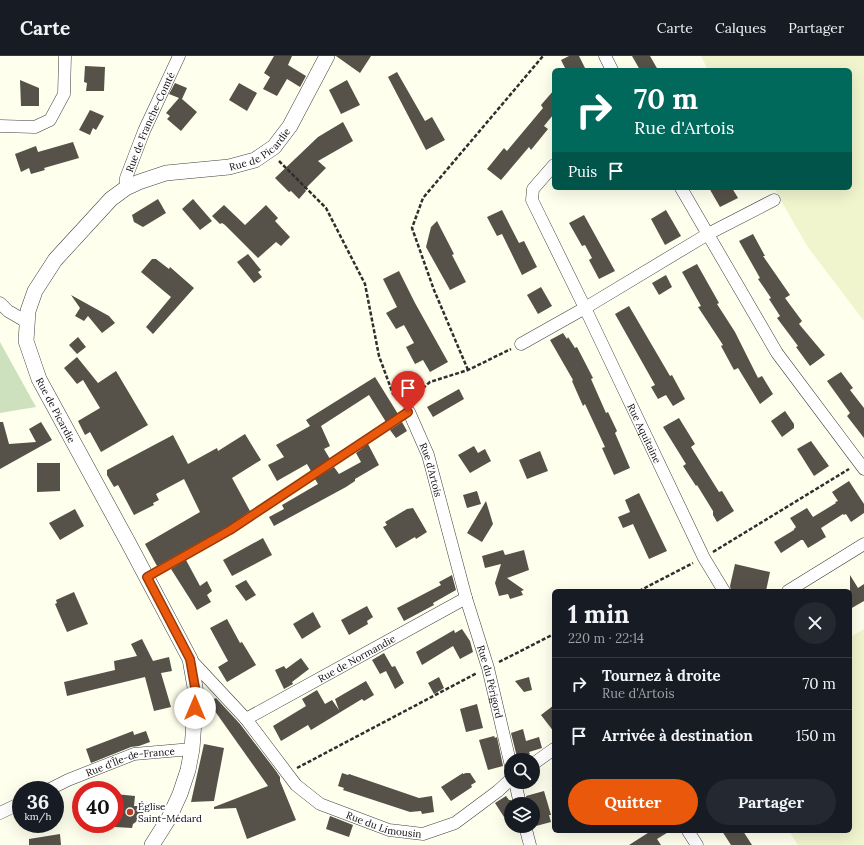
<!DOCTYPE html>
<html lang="fr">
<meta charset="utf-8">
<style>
body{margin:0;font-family:Lora,serif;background:#242831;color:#f1f3f6;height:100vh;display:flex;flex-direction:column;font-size:15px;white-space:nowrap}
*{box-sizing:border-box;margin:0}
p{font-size:13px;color:#9ea1a6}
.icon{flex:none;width:22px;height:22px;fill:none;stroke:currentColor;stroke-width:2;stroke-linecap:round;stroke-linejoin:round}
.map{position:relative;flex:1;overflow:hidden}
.details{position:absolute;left:552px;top:533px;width:300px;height:244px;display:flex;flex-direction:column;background:#171b24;border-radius:6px;box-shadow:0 4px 16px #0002}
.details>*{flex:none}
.hud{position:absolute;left:552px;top:12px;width:300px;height:122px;border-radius:6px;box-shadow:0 4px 16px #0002;background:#00695c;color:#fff;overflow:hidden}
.tools{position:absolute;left:504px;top:697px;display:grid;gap:8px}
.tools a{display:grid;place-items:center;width:36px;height:36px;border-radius:50%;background:#171b24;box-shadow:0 4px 16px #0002;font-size:20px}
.speed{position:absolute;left:12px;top:725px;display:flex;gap:8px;font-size:20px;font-weight:700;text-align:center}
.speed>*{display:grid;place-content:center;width:52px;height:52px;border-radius:50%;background:#171b24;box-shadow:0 4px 16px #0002;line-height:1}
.speed small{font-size:10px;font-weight:400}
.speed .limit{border:6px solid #d22;background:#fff;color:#111}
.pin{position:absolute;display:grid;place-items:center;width:34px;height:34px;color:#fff;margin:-41px -17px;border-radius:50% 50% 50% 0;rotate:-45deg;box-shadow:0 0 4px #0007}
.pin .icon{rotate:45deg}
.me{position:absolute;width:44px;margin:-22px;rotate:0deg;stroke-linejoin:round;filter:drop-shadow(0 0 3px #0008)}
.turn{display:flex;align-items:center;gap:14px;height:84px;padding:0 16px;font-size:18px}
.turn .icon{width:52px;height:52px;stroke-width:2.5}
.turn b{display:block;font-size:28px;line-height:34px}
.then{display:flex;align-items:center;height:38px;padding:0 16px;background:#0003;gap:8px;font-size:15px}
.round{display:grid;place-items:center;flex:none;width:42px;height:42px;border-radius:21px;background:#242831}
.summary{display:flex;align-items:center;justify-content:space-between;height:68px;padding:0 16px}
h1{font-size:24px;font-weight:700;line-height:30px}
.cta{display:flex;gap:8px;margin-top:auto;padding:8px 16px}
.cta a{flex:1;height:46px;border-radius:24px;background:#ea580c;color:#fff;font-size:16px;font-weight:700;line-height:46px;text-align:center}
.cta a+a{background:#242831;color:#f1f3f6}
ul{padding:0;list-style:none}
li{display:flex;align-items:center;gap:12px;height:52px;padding:0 16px;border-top:1px solid #363941}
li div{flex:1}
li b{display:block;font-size:15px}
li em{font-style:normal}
header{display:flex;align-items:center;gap:24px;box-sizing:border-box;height:56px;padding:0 20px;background:#171b24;border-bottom:1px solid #363941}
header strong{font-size:19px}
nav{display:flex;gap:22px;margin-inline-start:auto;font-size:14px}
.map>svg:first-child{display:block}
</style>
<header>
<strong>Carte</strong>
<nav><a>Carte</a><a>Calques</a><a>Partager</a></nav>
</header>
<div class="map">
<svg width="864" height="789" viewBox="0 0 864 789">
<rect width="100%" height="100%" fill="#ffffed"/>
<g fill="#f0f5ce">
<path d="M701 0H864V265L807 190 774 132H850V14H708Z"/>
<path d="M864 573V789H798L789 775H850V581Z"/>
</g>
<path fill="#cee1bf" d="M0 286 36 351 0 357Z"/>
<g fill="#565149">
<path d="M274 0H292L288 9 306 20 300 31 287 23 277 40 263 33 270 21 264 17Z"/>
<path d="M336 0H371L360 17Z"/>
<path d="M569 0H579L586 14H566L561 4Z"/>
<path d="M632 0H650L658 14H640Z"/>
<path d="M85 10 105 11 104 35H86L87 27 84 26Z"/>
<path d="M397 16 425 65 432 61 445 84 426 94 388 21Z"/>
<path d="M20 24 39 32V50H21Z"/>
<path d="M347 24 360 49 341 58 329 34Z"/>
<path d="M175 27 187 32 182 43 197 56 181 75 167 63 170 60 166 57 179 42 169 38Z"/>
<path d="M239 27 257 37 247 55 229 44Z"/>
<path d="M554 34V61L553 59 544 70 548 73 531 94 529 91 501 124 487 113 504 92 507 95 543 52 541 49Z"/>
<path d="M90 54 104 60 96 74 93 72 90 79 79 74Z"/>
<path d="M343 66 353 85 318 105 326 112 305 133 306 135 299 143 291 135 289 136 275 122 318 81Z"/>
<path d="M73 86 79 102 44 112 45 114 31 118 29 112 21 116 15 98 36 90 38 96Z"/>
<path d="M709 132H732L738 142 720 151Z"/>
<path d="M158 143 166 157 143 171 134 166 132 159Z"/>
<path d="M193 143 212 165 200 174 182 153Z"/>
<path d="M224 149 245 169 266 149 278 162 275 165 290 181 281 190 276 186 258 202 225 169 222 167 220 168 212 160Z"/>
<path d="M502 154 519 187 524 185 537 211 522 219 502 178 497 180 487 161Z"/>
<path d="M666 154 681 180 665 189 651 163Z"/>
<path d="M584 159 615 215 599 223 589 204 592 202 585 189 582 190 569 167Z"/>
<path d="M437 165 454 198 452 199 466 226 450 234 426 191 431 171Z"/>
<path d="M753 178 765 200H763L790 239 785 242 802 265 799 268 825 299 810 310 796 291 798 290 777 262 780 260 769 243 771 242 758 223 760 222 739 185Z"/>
<path d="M248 198 261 214 258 216 262 221 254 227 237 206Z"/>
<path d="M152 203H156L169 213 170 211 194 232 153 278 146 271 171 241 141 216Z"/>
<path d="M697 208 719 247 717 248 735 276 758 322 762 320 773 338 760 348 738 312 734 314 721 290 723 289 698 251 701 250 682 216Z"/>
<path d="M399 215 415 247 448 306 430 316 423 304 415 308 406 291 414 287 404 269 396 273 386 257 397 251 383 223Z"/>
<path d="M666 219 672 231 659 239 652 227Z"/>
<path d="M541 231 552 250 538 258 527 239Z"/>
<path d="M71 239 109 260 115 267 102 277 88 260 84 265 75 260 80 252Z"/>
<path d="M629 250 670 320 672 319 685 343 673 350 666 339 658 343 651 331 655 329 615 258Z"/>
<path d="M563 277 567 283 568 281 575 292 577 291 593 322 591 323 606 357 608 356 617 375 615 377 630 412 614 419 602 392 605 391 585 348 583 350 572 325 573 324 550 284Z"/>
<path d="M78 281 86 291 77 298 69 289Z"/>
<path d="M77 301 98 327 116 315 148 369 101 396 90 376 85 379 78 365 100 352 83 324 77 328 64 312Z"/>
<path d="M841 316 853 332 850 334 864 352V382L847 360 850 357 827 325Z"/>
<path d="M375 321 398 358 386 366 369 339 321 370 330 390 324 393 330 403 311 415 307 408 277 425 268 409 284 401 276 389 310 370 306 364Z"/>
<path d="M459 333 464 343 433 361 427 351Z"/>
<path d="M785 355 794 368V372L782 381 771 365Z"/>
<path d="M679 362 695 388 691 391 719 436 722 435 734 455 717 466 713 459V455L697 429 696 430 683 410 686 408 663 371Z"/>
<path d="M0 366H3L9 388 36 386 29 373 41 366 52 384 0 413Z"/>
<path d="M402 366 407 375 396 382 390 374Z"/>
<path d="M245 378 261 404 232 422 250 455 228 470 157 510 145 488 200 456 184 423 156 438 159 444 153 447 154 449 134 459 118 429 114 431 107 419V414L173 379 188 408 217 392 218 395Z"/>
<path d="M811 385 829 410 814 420 797 393Z"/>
<path d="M368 388 379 409 355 423V425L346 431 274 470 269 461 284 453 282 449 318 428 315 423 334 411 339 418 361 406 356 397Z"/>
<path d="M474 390 478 397 485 393 491 405 470 417 458 399Z"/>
<path d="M540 395 548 415 527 423 519 404Z"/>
<path d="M37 407H60V435L37 436Z"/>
<path d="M849 425 864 448V457L851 466 846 458 844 459 843 458 821 472 826 481 808 492 803 484H801L781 497 774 486 794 474V473L796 471 790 462 807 452 813 461 836 447 835 446 838 445 832 436Z"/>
<path d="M477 435 481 448 467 452 463 439Z"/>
<path d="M639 437 667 495 649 503 633 468 623 472 618 461 630 456 625 444Z"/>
<path d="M486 445 493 468 482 486 467 477Z"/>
<path d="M413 452 427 476 416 483 415 481 396 492 383 471 387 469 385 466 407 453Z"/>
<path d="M75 453 84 470 60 484 49 467Z"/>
<path d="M263 482 272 499 232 520 223 504Z"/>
<path d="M503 494 505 499 524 494 529 514 507 522 524 534 521 535 523 539 510 543 508 538 499 540 495 527 501 508 485 512 482 500Z"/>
<path d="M186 504 200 530 207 525 212 535 207 539 211 546 197 554 171 513Z"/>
<path d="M735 508 770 516 766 535H731L730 530Z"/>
<path d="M452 519 456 534 433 547 434 549 404 565 397 552 441 529 439 526Z"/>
<path d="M850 519 858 532 864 528V545L850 553Z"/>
<path d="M246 524 256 539 246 545 235 530Z"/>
<path d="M74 536 88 568 67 576 55 548 57 547 56 544Z"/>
<path d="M367 550 373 561 367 565 368 568 349 579 341 564Z"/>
<path d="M313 556 321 571 302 583 293 568Z"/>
<path d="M227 563 240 587 242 586 256 609 227 626 218 611 228 605 210 572Z"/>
<path d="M462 573 470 585 473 596 460 603 453 590 422 609 416 596 454 574 455 577Z"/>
<path d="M142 583 153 605 169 601 172 615 161 617 171 651 154 655 145 621 67 640 64 626 115 614 114 605 137 600 131 588Z"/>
<path d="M384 597 392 611 395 610 404 627 395 633 386 615 380 618 372 604Z"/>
<path d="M301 602 309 613 292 626 293 628 284 633 275 614 284 610 286 613Z"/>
<path d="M439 621 444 632 434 638 428 627Z"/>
<path d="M529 621 532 634 524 636 515 625Z"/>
<path d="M366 625 374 639 364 645 362 643 311 674 308 669 281 685 273 670 306 650 302 643 317 634 325 648 332 644 339 654 335 643Z"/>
<path d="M216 642 240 668 276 715 280 721V725L296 764 247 783 236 752 214 753V751L268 730 212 651 214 643Z"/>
<path d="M477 648 483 672 466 676 460 653Z"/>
<path d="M554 649V676L541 659Z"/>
<path d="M523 673 526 685 539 681 542 692 529 696 530 698 517 701 511 677Z"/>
<path d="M133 675 134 679 146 675 150 686 139 690 131 691 91 707 86 693Z"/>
<path d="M494 680 495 682 497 681 503 710 488 714 479 684Z"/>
<path d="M204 688 224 692 214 745 191 746Z"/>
<path d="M342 717 348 719 349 718 419 742 432 740 434 756 422 758 421 755 410 756 343 734 344 732 338 730Z"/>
<path d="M463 717V718L466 717H470L476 726 471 729 472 731 451 745 441 731Z"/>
<path d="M544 735 551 759H549L551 766 536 770 533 760V748H527L526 740Z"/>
<path d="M115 738 135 740 134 750H145L143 764 140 763 133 768 132 772 115 771Z"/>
<path d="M506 740 509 744H511L512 748H511V756L504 761 495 747Z"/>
<path d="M330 760 353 769 349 781 326 773Z"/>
<path d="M651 775H670L657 783 661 789H629Z"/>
<path d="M722 775H743L752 789H731Z"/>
<path d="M60 778 61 789H29V783Z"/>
</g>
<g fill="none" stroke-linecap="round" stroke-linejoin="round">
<g stroke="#404040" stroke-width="7">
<path id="service" d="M147 521 230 474 409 356"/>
</g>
<g stroke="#404040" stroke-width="13">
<g id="minor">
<path d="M605 0 612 14"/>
<path d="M0 70 35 71 50 64 64 38 65 0"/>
<path id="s1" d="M554 109 533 133 532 144 585 252 704 502 724 535"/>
<path id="s2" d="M126 132V122L144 75 179 0"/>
<path d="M681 132 777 297 864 413"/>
<path d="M0 247 8 255 27 266"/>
<path d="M521 288 585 252 708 178 774 144"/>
<path id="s3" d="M409 356 428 399 466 542 488 612 511 710"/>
<path d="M788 535 864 488"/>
<path id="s4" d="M190 603 246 663 296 729 320 748 389 774 423 778 455 767 498 735 511 723"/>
<path id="s5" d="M246 663 466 542"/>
<path d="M533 708 554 693"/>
<path d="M515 726 520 748"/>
<path id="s6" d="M48 734 68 724 134 698 192 693"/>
<path d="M0 757 21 747"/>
<path d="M525 770 530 789"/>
<path d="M688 775 697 789"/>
</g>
</g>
<g stroke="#404040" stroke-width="16">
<g id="tertiary">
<path id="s7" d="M152 789 169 762 180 738 188 714 192 693 196 637 190 603 129 488 39 323 26 285 28 255 35 235 55 204 111 143 126 132 139 126 166 117 229 111 255 104 274 91 290 70 327 0"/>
</g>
</g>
<g stroke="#2f2f2f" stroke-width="2.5" stroke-dasharray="4 2" stroke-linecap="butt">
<path d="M279 105 326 152 365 228 379 300 393 338 402 348"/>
<path d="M468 314 434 234 412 172 423 142 543 0"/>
<path d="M409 344 430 326 468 314 511 293"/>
<path d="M713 496 849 413"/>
<path d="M639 535 693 507"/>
<path d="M499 606 554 578"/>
<path d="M297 712 477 617"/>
</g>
<use href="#service" stroke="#fff" stroke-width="6"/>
<use href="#minor" stroke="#fff" stroke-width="12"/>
<use href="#tertiary" stroke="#fff" stroke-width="15"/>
</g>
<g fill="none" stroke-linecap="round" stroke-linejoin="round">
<g stroke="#983908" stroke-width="10">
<path id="route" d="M195 652 196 637 190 603 147 521 230 474 408 356"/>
</g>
<use href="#route" stroke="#ea580c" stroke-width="7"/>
</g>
<circle fill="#be3e24" stroke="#fff" stroke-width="1.5" cx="130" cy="756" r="4"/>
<g text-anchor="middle" stroke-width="4" stroke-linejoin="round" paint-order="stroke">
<g font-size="10" fill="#0d0d0d" stroke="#fff">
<text dy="4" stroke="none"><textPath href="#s2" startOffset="71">Rue de Franche-Comté</textPath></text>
<text dy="4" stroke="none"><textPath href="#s7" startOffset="886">Rue de Picardie</textPath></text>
<text transform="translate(56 354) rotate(62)" y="4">Rue de Picardie</text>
<text dy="4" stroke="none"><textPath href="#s1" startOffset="302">Rue Aquitaine</textPath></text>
<text dy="4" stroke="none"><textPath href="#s3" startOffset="62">Rue d'Artois</textPath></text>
<text dy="4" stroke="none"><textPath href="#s5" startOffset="126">Rue de Normandie</textPath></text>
<text dy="4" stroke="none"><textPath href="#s3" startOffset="282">Rue du Périgord</textPath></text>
<text dy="4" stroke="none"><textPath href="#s6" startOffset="88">Rue d'Île-de-France</textPath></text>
<text dy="4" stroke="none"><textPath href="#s4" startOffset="263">Rue du Limousin</textPath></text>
</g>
<g font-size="10" fill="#0d0d0d" stroke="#fff" text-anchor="start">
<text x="138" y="754">Église<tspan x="138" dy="12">Saint-Médard</tspan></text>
</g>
</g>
</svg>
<div class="tools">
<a><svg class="icon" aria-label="search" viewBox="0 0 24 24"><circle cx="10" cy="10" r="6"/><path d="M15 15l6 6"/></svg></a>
<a><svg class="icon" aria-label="layers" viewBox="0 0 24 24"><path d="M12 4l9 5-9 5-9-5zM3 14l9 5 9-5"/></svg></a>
</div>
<div class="speed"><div>36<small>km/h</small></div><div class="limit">40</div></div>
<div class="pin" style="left:408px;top:356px;background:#d93025"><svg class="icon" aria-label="arrive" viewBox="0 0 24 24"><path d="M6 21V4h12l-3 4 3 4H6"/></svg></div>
<svg class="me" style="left:195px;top:652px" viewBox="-20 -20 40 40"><circle r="19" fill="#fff"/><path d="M0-13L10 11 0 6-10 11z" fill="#ea580c"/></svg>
<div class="hud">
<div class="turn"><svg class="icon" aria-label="right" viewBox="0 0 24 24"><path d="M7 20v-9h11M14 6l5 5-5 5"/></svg><div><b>70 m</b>Rue d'Artois</div></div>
<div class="then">Puis<svg class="icon" aria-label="arrive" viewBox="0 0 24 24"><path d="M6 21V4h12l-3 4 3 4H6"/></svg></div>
</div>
<section class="details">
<div class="summary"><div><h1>1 min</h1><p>220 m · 22:14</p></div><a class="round"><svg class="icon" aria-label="close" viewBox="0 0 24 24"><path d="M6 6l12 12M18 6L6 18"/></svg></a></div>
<ul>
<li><svg class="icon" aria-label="right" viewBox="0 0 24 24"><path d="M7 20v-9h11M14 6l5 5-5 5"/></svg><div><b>Tournez à droite</b><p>Rue d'Artois</p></div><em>70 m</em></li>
<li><svg class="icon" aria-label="arrive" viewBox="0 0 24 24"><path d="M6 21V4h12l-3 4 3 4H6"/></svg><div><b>Arrivée à destination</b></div><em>150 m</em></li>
</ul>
<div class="cta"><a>Quitter</a><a>Partager</a></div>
</section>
</div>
